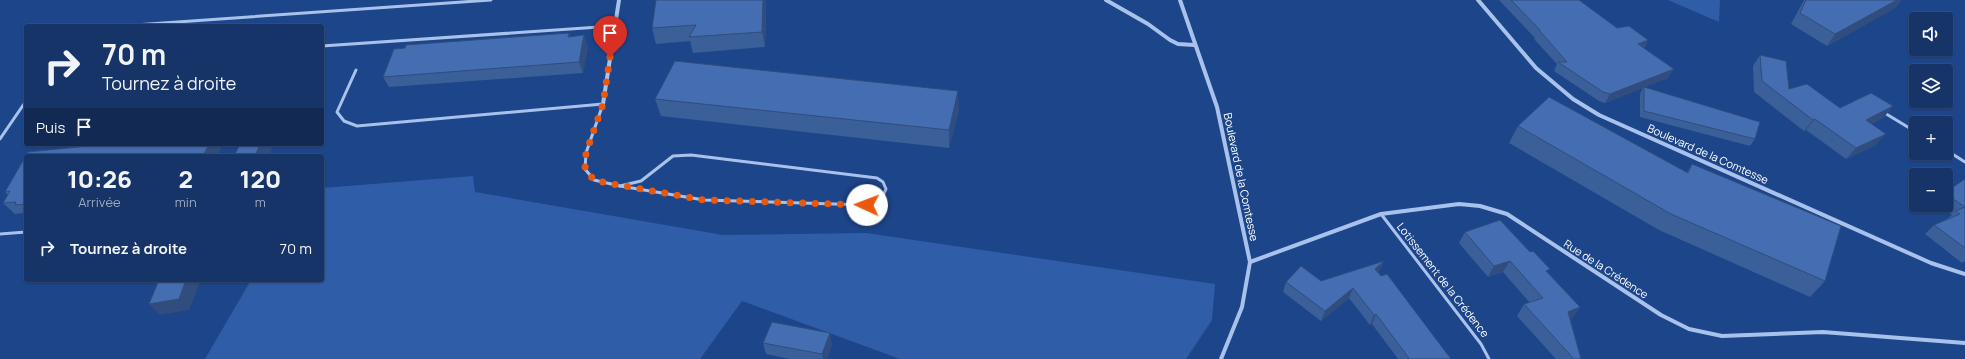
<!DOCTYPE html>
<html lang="fr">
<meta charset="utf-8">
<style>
body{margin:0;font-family:Manrope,sans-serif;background:#233f71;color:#f1f3f6;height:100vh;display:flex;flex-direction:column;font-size:15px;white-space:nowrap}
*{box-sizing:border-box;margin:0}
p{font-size:13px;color:#9eaac0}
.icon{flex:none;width:22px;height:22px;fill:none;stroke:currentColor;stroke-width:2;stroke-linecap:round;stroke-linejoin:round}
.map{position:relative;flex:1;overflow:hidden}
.sheet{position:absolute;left:24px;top:154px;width:300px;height:128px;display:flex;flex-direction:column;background:#163468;border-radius:4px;box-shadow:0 1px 3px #0004,0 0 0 1px #354f7c}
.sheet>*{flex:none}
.banner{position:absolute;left:24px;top:24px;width:300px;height:122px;border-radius:4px;box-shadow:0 1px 3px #0004,0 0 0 1px #354f7c;background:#163468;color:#f1f3f6;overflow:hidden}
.tools{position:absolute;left:1909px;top:12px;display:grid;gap:8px}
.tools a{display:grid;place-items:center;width:44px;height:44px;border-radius:4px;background:#163468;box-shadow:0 1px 3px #0004,0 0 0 1px #354f7c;font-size:20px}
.pin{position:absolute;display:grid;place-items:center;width:34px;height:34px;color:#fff;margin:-41px -17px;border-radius:50% 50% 50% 0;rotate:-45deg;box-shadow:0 0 4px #0007}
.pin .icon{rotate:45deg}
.me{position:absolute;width:44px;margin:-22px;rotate:272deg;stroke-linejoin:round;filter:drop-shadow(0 0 3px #0008)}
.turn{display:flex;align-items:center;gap:14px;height:84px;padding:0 12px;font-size:18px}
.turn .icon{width:52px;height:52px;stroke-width:2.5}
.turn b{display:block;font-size:28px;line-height:34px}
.then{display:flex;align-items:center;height:38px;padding:0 12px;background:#0003;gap:8px;font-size:15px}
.eta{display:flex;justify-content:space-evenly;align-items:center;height:68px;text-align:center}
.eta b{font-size:24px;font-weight:800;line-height:28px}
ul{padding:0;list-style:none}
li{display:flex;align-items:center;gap:12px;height:52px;padding:0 12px}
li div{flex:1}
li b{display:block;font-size:15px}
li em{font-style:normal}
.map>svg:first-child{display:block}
</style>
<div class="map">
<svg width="1965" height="359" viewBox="0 0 1965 359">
<rect width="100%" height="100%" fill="#1d458a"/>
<g fill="#305da8">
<path d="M1668 0H1720L1719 22Z"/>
<path d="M473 176 475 192 723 235 866 233 1215 284 1212 320 1186 359H900L742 301 700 359H205L251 280H322V188Z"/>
</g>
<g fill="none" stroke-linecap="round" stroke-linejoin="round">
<g stroke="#a8c2ec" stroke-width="3">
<path d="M120 26 491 0"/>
<path d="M322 46 614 26"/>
<path d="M356 70 337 112 344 121 357 126 603 104 586 153 585 169 594 180 620 186"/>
<path d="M1883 112 1916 132"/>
<path d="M0 139 26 101"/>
<path d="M1946 150 1965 162"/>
<path d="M691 155 877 178 883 182 886 189 882 198 867 205 704 200 620 186 641 181 673 156Z"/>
<path d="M1381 214 1481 344 1489 359"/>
<path d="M0 234 26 232"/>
</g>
<g stroke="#a8c2ec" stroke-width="4">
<path d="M1106 0 1148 24 1170 40 1178 44 1194 45"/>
<path d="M1180 0 1217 107 1250 262 1242 307 1221 359"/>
<path d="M1478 0 1536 68 1573 99 1599 115 1931 263 1965 274"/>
<path d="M603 104 619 0"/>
<path d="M1250 262 1381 214 1459 204 1480 206 1507 214 1661 315 1689 329 1722 336 1823 332 1965 343"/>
</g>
</g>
<g fill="#3b5f99">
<path d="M766 0 765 47 693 53 690 41 656 44 652 28Z"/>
<path d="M1499 0H1579L1617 28 1648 40 1644 48 1668 78 1644 87 1755 139 1750 146 1640 117V94L1643 88 1605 103 1599 101 1554 71 1557 64 1534 39 1535 38Z"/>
<path d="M1804 0H1901L1895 8 1827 46 1791 24Z"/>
<path d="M569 33 570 37 588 46 583 73 389 87 383 77Z"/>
<path d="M1760 55 1789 89 1840 108 1893 106 1884 117 1871 124 1876 145 1846 159 1806 130 1804 131 1754 92 1753 66Z"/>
<path d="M655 99 959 109 949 148 661 116Z"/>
<path d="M1518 126 1687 172 1692 164 1825 281 1810 297 1659 230 1509 143Z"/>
<path d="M98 144H221L222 145 217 156H26V216L23 213 15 214 3 203 8 195 5 192 28 152 98 145Z"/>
<path d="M1965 179V261L1962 263 1925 234 1934 225 1947 219 1952 215 1938 205H1946V192Z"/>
<path d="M1465 232 1548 273 1580 307 1572 318 1570 319 1581 359H1556L1517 316 1524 304 1530 303 1503 272 1488 277 1459 243Z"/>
<path d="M1384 261 1379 271 1378 272 1451 359H1398L1372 324 1370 325 1349 298 1321 321 1283 292 1286 282 1321 281Z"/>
<path d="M763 343 832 344 827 359H790L766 354Z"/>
</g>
<g fill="#304d7d">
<path d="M763 0H766L765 47 762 32Z"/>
<path d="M1897 0H1901L1895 8 1827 46 1835 34Z"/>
<path d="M584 35 588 46 583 73 579 62Z"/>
<path d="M1648 40 1643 48 1638 44Z"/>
<path d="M1674 69 1668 78 1605 103 1610 94Z"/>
<path d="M958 91 959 109 949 148V130Z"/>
<path d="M1893 106 1884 117 1856 131 1866 120Z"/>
<path d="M1815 119 1806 130 1804 131 1813 120Z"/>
<path d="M1886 134 1876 145 1846 159 1856 148Z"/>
<path d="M209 144H221L222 145 217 156H203Z"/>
<path d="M260 144H274L269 156H255Z"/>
<path d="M1384 261 1379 271 1371 279 1375 269Z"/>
<path d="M1510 261 1503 272 1488 277 1494 266Z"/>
<path d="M186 280H201L189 310 160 315 149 304Z"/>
<path d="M1353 288 1349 298 1321 321 1325 311Z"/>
<path d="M1580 307 1572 318 1560 323 1568 312Z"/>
<path d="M1376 314 1372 324 1370 325 1374 315Z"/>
<path d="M830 333 832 344 827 359H823L822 354Z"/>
</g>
<g fill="#456eb2" stroke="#304d7d">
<path d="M656 0H763L762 32 689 37 696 25 652 28Z"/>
<path d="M1511 0H1579L1617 28 1629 26 1648 40 1638 44 1674 69 1610 94 1603 92 1558 62H1567L1539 30H1540Z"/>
<path d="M1806 0H1897L1835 34 1800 13Z"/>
<path d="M569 33 568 37 584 35 579 62 383 77 394 49 405 48 406 45Z"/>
<path d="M1760 55 1786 61 1789 89 1807 84 1840 108 1871 93 1893 106 1866 120 1886 134 1856 148 1815 119 1813 120 1762 81Z"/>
<path d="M675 61 958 91 949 130 655 99Z"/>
<path d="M1644 87 1760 122 1755 139 1644 111Z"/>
<path d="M1549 97 1688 173 1692 164 1841 226 1825 281 1671 214 1518 126Z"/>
<path d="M98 144H209L203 156H26V204L15 205 16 202 3 203 10 191 5 192 28 152 98 145Z"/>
<path d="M240 144H260L255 156H234Z"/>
<path d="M1965 179V248L1934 225 1960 214 1956 211 1965 207 1946 194V192Z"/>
<path d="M1500 220 1530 252 1533 251 1550 269 1546 271 1580 307 1568 312 1581 359H1574L1524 304 1543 298 1510 261 1494 266 1465 232Z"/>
<path d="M1384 261 1375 269 1381 276 1387 274 1451 359H1407L1409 358 1376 314 1374 315 1353 288 1325 311 1286 282 1301 266 1321 281Z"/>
<path d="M159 280H186L179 299 149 304Z"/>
<path d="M772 322 830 333 822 354 763 343Z"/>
</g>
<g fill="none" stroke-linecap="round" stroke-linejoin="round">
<path stroke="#ea580c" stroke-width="7" stroke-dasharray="0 12.6" d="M610 57 603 104 586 153 585 169 594 180 607 183 704 200 867 205"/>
</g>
<g text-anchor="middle" stroke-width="3" stroke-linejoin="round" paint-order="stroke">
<g font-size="11" fill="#fff" stroke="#1d458a">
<text transform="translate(1708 154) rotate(24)" y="4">Boulevard de la Comtesse</text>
<text transform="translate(1241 177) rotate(78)" y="4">Boulevard de la Comtesse</text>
<text transform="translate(1606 269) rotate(33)" y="4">Rue de la Crédence</text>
<text transform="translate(1443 280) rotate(52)" y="4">Lotissement de la Crédence</text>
</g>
</g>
</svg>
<div class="tools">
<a><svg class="icon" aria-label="sound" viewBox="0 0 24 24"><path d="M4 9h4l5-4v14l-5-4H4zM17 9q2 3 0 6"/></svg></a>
<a><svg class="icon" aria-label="layers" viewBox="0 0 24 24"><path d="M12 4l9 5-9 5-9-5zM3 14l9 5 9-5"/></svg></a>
<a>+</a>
<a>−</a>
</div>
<div class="pin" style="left:610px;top:57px;background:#d93025"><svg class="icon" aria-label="arrive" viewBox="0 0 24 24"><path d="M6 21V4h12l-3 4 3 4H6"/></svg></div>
<svg class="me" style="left:867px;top:205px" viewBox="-20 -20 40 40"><circle r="19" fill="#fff"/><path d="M0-13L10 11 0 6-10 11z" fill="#ea580c"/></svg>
<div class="banner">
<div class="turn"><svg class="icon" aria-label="right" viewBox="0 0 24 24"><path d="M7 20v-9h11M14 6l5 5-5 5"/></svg><div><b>70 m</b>Tournez à droite</div></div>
<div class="then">Puis<svg class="icon" aria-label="arrive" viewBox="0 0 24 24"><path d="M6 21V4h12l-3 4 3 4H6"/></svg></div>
</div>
<section class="sheet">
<div class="eta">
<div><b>10:26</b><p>Arrivée</p></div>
<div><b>2</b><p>min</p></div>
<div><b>120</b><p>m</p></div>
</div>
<ul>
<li><svg class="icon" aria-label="right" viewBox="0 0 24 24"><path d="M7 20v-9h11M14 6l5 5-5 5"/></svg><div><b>Tournez à droite</b></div><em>70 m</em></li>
</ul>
</section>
</div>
